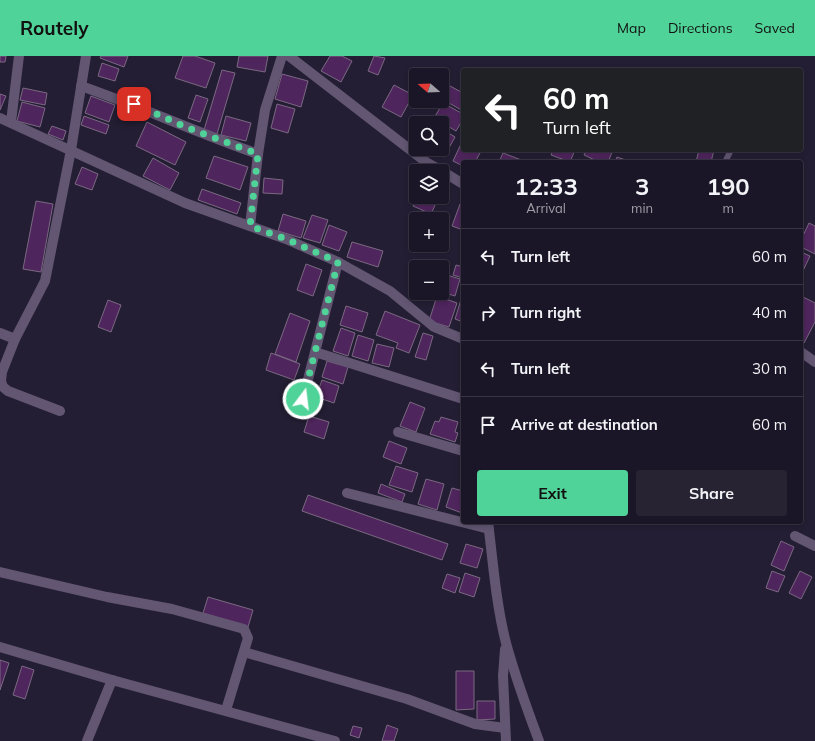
<!DOCTYPE html>
<meta charset="utf-8">
<style>
body{margin:0;font-family:Mulish,sans-serif;background:#282333;color:#f1f3f6;height:100vh;display:flex;flex-direction:column;font-size:15px;white-space:nowrap}
*{box-sizing:border-box;margin:0}
p{font-size:13px;color:#a09fa7}
.icon{flex:none;width:22px;height:22px;fill:none;stroke:currentColor;stroke-width:2;stroke-linecap:round;stroke-linejoin:round}
.map{position:relative;flex:1;overflow:hidden}
.panel{position:absolute;left:461px;top:104px;width:342px;height:364px;display:flex;flex-direction:column;background:#1b1627;border-radius:4px;box-shadow:0 2px 6px #0003,0 0 0 1px #393544}
.panel>*{flex:none}
.top-card{position:absolute;left:461px;top:12px;width:342px;height:84px;border-radius:4px;box-shadow:0 2px 6px #0003,0 0 0 1px #393544;background:#202124;color:#fff;overflow:hidden}
.needle{width:26px;rotate:289deg}
.buttons{position:absolute;left:409px;top:12px;display:grid;gap:8px}
.buttons a{display:grid;place-items:center;width:40px;height:40px;border-radius:4px;background:#1b1627;box-shadow:0 2px 6px #0003,0 0 0 1px #393544;font-size:20px}
.pin{position:absolute;display:grid;place-items:center;width:34px;height:34px;color:#fff;margin:-17px;border-radius:8px;box-shadow:0 2px 6px #0006}
.me{position:absolute;width:44px;margin:-22px;rotate:15deg;stroke-linejoin:round;filter:drop-shadow(0 0 3px #0008)}
.turn{display:flex;align-items:center;gap:14px;height:84px;padding:0 16px;font-size:18px}
.turn .icon{width:52px;height:52px;stroke-width:2.5}
.turn b{display:block;font-size:28px;line-height:34px}
.eta{display:flex;justify-content:space-evenly;align-items:center;height:68px;text-align:center}
.eta b{font-size:24px;font-weight:700;line-height:28px}
.primary-button{display:flex;gap:8px;margin-top:auto;padding:8px 16px}
.primary-button a{flex:1;height:46px;border-radius:4px;background:#50d398;color:#111;font-size:16px;font-weight:700;line-height:46px;text-align:center}
.primary-button a+a{background:#282333;color:#f1f3f6}
ul{padding:0;list-style:none}
li{display:flex;align-items:center;gap:12px;height:56px;padding:0 16px;border-top:1px solid #393544}
li div{flex:1}
li b{display:block;font-size:15px}
li em{font-style:normal}
header{display:flex;align-items:center;gap:24px;box-sizing:border-box;height:56px;padding:0 20px;background:#50d398;color:#111}
header strong{font-size:19px}
nav{display:flex;gap:22px;margin-inline-start:auto;font-size:14px}
.map>svg:first-child{display:block}
</style>
<header>
<strong>Routely</strong>
<nav><a>Map</a><a>Directions</a><a>Saved</a></nav>
</header>
<div class="map">
<svg width="815" height="685" viewBox="0 0 815 685">
<rect width="100%" height="100%" fill="#241e34"/>
<g fill="#4f255d" stroke="#7a6981">
<path d="M0 0H6L5 6H0Z"/>
<path d="M101 0H128L124 11 100 2Z"/>
<path d="M183 0H195L215 7 206 32 175 22Z"/>
<path d="M239 0H268L265 16 237 11Z"/>
<path d="M330 0H342L352 5 341 26 321 15Z"/>
<path d="M374 0 385 2 378 19 368 15Z"/>
<path d="M102 7 119 13 115 25 98 20Z"/>
<path d="M222 14 235 17 217 78 204 74Z"/>
<path d="M282 18 308 25 301 51 275 43Z"/>
<path d="M394 29 413 39 401 61 382 51Z"/>
<path d="M450 30 463 37V55L442 43Z"/>
<path d="M23 32 47 37 45 49 20 44Z"/>
<path d="M0 38 6 40 0 54Z"/>
<path d="M196 39 208 43 200 66 188 62Z"/>
<path d="M91 40 115 49 109 66 85 57Z"/>
<path d="M22 46 45 52 40 71 17 65Z"/>
<path d="M443 47 463 58V63L456 75 434 62Z"/>
<path d="M277 48 295 53 288 77 271 72Z"/>
<path d="M84 60 109 69 106 78 81 69Z"/>
<path d="M226 60 251 67 246 85 221 79Z"/>
<path d="M147 66 186 86 175 109 136 90Z"/>
<path d="M52 70 66 75 63 84 48 78Z"/>
<path d="M442 73 455 81 444 101 430 93H442Z"/>
<path d="M461 88 463 94H474L480 97 475 106H463V110L453 105Z"/>
<path d="M553 94H575L570 106 551 99Z"/>
<path d="M586 94H613L608 106H599L584 99Z"/>
<path d="M699 94H714L711 106H696Z"/>
<path d="M503 97 524 105V106H499Z"/>
<path d="M214 100 248 111 240 134 206 122Z"/>
<path d="M617 101 631 106H615Z"/>
<path d="M153 102 179 117 170 134 143 120Z"/>
<path d="M82 111 98 118 92 134 75 128Z"/>
<path d="M264 122 283 124 282 138 263 137Z"/>
<path d="M202 133 241 147 237 158 198 144Z"/>
<path d="M417 141H424L436 147 431 158 413 150Z"/>
<path d="M36 145 53 148 41 216 23 213Z"/>
<path d="M460 148 463 149V174L452 170Z"/>
<path d="M283 158 306 165 301 182 278 175Z"/>
<path d="M312 159 328 164 320 187 303 182Z"/>
<path d="M809 167 815 170V198L801 191V184Z"/>
<path d="M329 169 347 176 339 195 322 189Z"/>
<path d="M352 186 383 195 378 211 347 201Z"/>
<path d="M801 196 810 200 801 219Z"/>
<path d="M306 208 322 214 313 240 297 234Z"/>
<path d="M456 209 463 211V222L453 219Z"/>
<path d="M447 219 460 223 455 240 442 236Z"/>
<path d="M463 237V266L455 263Z"/>
<path d="M437 240 457 247 449 271 429 265Z"/>
<path d="M801 240 815 247V266L804 287 801 285Z"/>
<path d="M108 244 121 249 111 276 98 271Z"/>
<path d="M346 250 368 257 362 276 340 269Z"/>
<path d="M385 255 420 269 409 297 396 292 398 287 376 279Z"/>
<path d="M290 257 310 265 296 306 275 298Z"/>
<path d="M341 272 355 277 348 300 333 295Z"/>
<path d="M423 277 433 280 426 304 415 301Z"/>
<path d="M358 279 374 284 368 305 352 300Z"/>
<path d="M377 288 394 292 389 311 372 307Z"/>
<path d="M271 297 300 308 294 324 266 314Z"/>
<path d="M327 305 348 311 343 328 322 321Z"/>
<path d="M322 324 339 330 334 347 316 341Z"/>
<path d="M410 346 425 352 416 376 400 370Z"/>
<path d="M309 360 329 366 324 383 304 376Z"/>
<path d="M441 361 458 366 455 376 458 377 455 386 430 378 435 365 439 366Z"/>
<path d="M389 385 407 392 401 408 383 401Z"/>
<path d="M396 410 418 417 412 436 389 429Z"/>
<path d="M426 423 444 428 437 454 418 448Z"/>
<path d="M381 428 405 438 402 446 378 437Z"/>
<path d="M452 432 463 435 462 457 446 451Z"/>
<path d="M308 439 448 488 442 504 302 455Z"/>
<path d="M781 485 794 491 784 515 771 509Z"/>
<path d="M466 488 483 493 477 512 460 507Z"/>
<path d="M772 515 785 520 778 536 766 532Z"/>
<path d="M800 515 812 521 801 543 789 537Z"/>
<path d="M465 517 480 522 474 541 459 536Z"/>
<path d="M447 518 460 522 455 537 442 532Z"/>
<path d="M208 541 253 554 248 571 203 557Z"/>
<path d="M0 604 9 607 0 634Z"/>
<path d="M22 610 34 614 25 643 13 639Z"/>
<path d="M456 615H474V653L456 654Z"/>
<path d="M477 645H495V663L477 664Z"/>
<path d="M387 669 398 673 394 685H382Z"/>
<path d="M353 670 362 672 359 682 350 679Z"/>
</g>
<g fill="none" stroke-linecap="round" stroke-linejoin="round">
<path stroke="#625672" stroke-width="6" d="M725 106 731 94"/>
<g stroke="#625672" stroke-width="10">
<path d="M289 0 426 106 442 115"/>
<path d="M81 30C141 51 198 77 258 98"/>
<path d="M0 62 185 147 286 183 338 206 390 235 434 271 463 283"/>
<path d="M11 66 19 0"/>
<path d="M442 115 463 128"/>
<path d="M250 170 258 98 265 54 282 0"/>
<path d="M0 277 15 283"/>
<path d="M315 296 463 343"/>
<path d="M801 296 815 306"/>
<path d="M303 343 338 206"/>
<path d="M60 355 8 335 3 331 1 325 2 316 15 283 45 225 71 94 86 0"/>
<path d="M398 376 463 395"/>
<path d="M347 437 489 473"/>
<path d="M488 466C493 506 496 548 506 587 515 620 527 653 539 685"/>
<path d="M795 480 815 490"/>
<path d="M0 516 107 541 172 553 244 573 248 582 226 654"/>
<path d="M0 591 112 624 335 685"/>
<path d="M505 593 503 620 506 685"/>
<path d="M244 596 407 643 475 668 505 672"/>
<path d="M87 685 112 624"/>
</g>
</g>
<g fill="none" stroke-linecap="round" stroke-linejoin="round">
<path stroke="#50d398" stroke-width="7" stroke-dasharray="0 12.6" d="M134 48 188 72 258 98 250 170 286 183 338 206 303 343"/>
</g>
</svg>
<div class="buttons">
<a><svg class="needle" viewBox="-14 -14 28 28"><path d="M0-13l5 13h-10z" fill="#e53935"/><path d="M0 13l5-13h-10z" fill="#a09fa7"/></svg></a>
<a><svg class="icon" aria-label="search" viewBox="0 0 24 24"><circle cx="10" cy="10" r="6"/><path d="M15 15l6 6"/></svg></a>
<a><svg class="icon" aria-label="layers" viewBox="0 0 24 24"><path d="M12 4l9 5-9 5-9-5zM3 14l9 5 9-5"/></svg></a>
<a>+</a>
<a>−</a>
</div>
<div class="pin" style="left:134px;top:48px;background:#d93025"><svg class="icon" aria-label="arrive" viewBox="0 0 24 24"><path d="M6 21V4h12l-3 4 3 4H6"/></svg></div>
<svg class="me" style="left:303px;top:343px" viewBox="-20 -20 40 40"><circle r="17" fill="#50d398" stroke="#fff" stroke-width="3"/><path d="M0-11L8 9 0 5-8 9z" fill="#fff"/></svg>
<div class="top-card">
<div class="turn"><svg class="icon" aria-label="left" viewBox="0 0 24 24"><path d="M17 20v-9H6M10 6l-5 5 5 5"/></svg><div><b>60 m</b>Turn left</div></div>
</div>
<section class="panel">
<div class="eta">
<div><b>12:33</b><p>Arrival</p></div>
<div><b>3</b><p>min</p></div>
<div><b>190</b><p>m</p></div>
</div>
<ul>
<li><svg class="icon" aria-label="left" viewBox="0 0 24 24"><path d="M17 20v-9H6M10 6l-5 5 5 5"/></svg><div><b>Turn left</b></div><em>60 m</em></li>
<li><svg class="icon" aria-label="right" viewBox="0 0 24 24"><path d="M7 20v-9h11M14 6l5 5-5 5"/></svg><div><b>Turn right</b></div><em>40 m</em></li>
<li><svg class="icon" aria-label="left" viewBox="0 0 24 24"><path d="M17 20v-9H6M10 6l-5 5 5 5"/></svg><div><b>Turn left</b></div><em>30 m</em></li>
<li><svg class="icon" aria-label="arrive" viewBox="0 0 24 24"><path d="M6 21V4h12l-3 4 3 4H6"/></svg><div><b>Arrive at destination</b></div><em>60 m</em></li>
</ul>
<div class="primary-button"><a>Exit</a><a>Share</a></div>
</section>
</div>
